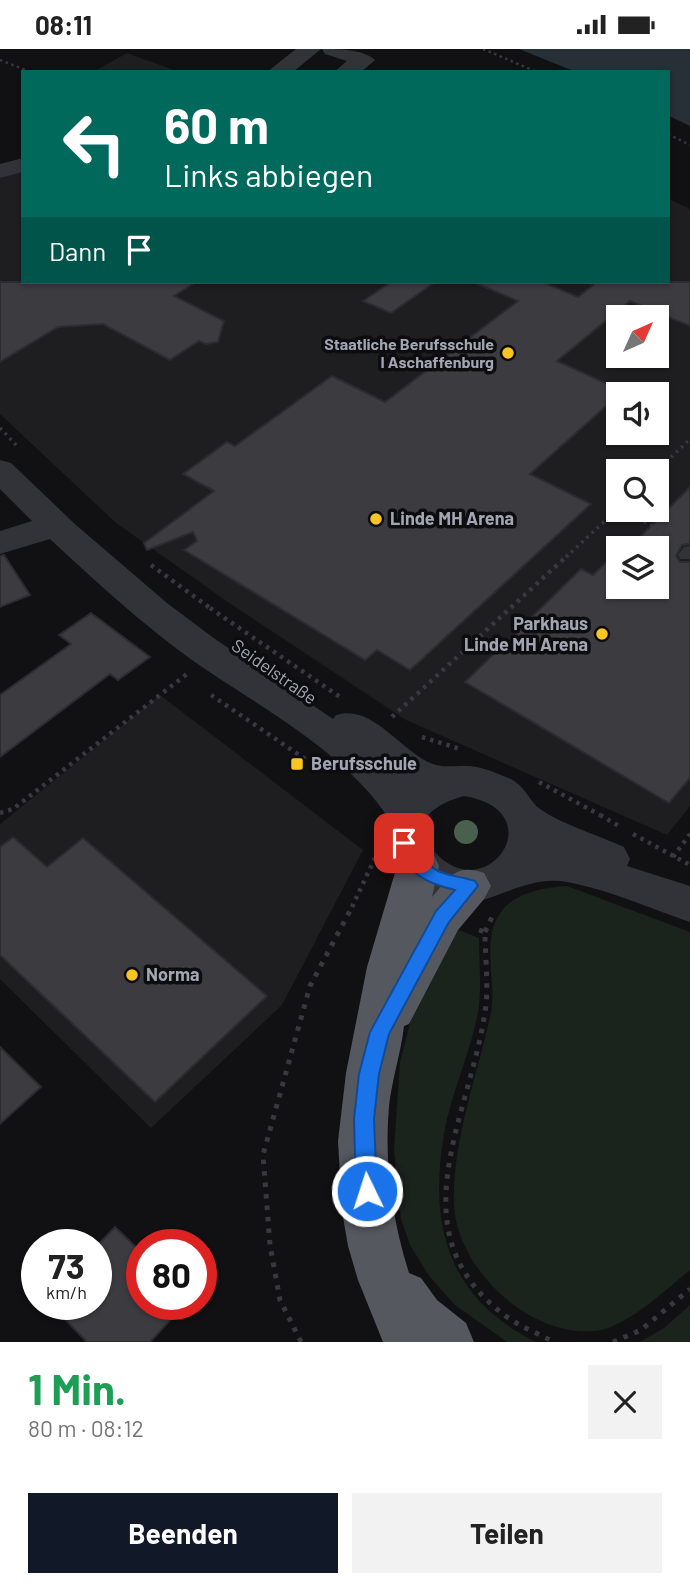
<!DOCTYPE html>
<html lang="de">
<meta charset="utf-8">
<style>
body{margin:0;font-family:Barlow,sans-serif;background:#f2f2f2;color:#222;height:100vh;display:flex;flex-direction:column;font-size:26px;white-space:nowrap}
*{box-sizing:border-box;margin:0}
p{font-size:23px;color:#767676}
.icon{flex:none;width:38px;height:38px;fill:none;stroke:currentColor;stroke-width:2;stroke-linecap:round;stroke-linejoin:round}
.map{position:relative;height:1293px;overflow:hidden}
.panel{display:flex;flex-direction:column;background:#fff;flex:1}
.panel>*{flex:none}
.guide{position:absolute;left:21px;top:21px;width:649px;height:214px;border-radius:0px;box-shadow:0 2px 5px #0004;background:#00695c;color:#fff;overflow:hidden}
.needle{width:46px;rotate:45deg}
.fabs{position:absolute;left:606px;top:256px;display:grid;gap:14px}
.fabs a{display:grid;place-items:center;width:63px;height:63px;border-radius:0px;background:#fff;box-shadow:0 2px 5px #0004;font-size:35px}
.speed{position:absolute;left:21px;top:1180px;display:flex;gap:14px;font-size:35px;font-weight:700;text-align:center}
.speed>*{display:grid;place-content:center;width:91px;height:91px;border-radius:50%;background:#fff;box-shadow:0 2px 5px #0004;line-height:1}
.speed small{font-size:18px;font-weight:400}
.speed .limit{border:10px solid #d22;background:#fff;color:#111}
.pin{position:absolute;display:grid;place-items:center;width:60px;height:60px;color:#fff;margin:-30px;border-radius:14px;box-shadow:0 4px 10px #0006}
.me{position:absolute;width:77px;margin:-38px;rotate:356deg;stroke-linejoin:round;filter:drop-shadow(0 0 5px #0008)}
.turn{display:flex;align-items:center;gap:24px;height:147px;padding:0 28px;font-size:32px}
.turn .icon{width:91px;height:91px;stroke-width:2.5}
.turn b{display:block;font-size:49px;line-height:60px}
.then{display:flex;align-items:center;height:66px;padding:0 28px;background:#0003;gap:14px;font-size:26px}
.round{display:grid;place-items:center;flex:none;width:74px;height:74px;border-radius:0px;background:#f2f2f2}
.summary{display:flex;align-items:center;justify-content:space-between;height:119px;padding:0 28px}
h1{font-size:42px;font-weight:700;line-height:52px;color:#1e9e55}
.cta{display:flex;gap:14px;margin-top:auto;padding:14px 28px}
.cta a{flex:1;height:80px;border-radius:0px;background:#111827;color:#fff;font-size:28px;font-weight:700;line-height:80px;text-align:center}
.cta a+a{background:#f2f2f2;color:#222}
.status{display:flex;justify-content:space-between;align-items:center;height:49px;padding:0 35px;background:#fff;direction:ltr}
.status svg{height:19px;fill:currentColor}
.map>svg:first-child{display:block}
</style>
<div class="status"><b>08:11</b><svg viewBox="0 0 49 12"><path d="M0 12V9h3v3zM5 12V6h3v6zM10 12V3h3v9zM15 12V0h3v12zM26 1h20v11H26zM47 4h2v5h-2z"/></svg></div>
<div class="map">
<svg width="690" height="1293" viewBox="0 0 690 1293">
<rect width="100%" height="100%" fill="#111113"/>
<g fill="#1e1d20" fill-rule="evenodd">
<path d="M127 4 179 23H93Z"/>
<path d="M23 122V233H668L669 150 690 160V757L667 786 406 671 225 551 116 474 0 365V128ZM618 268H656V306H618ZM618 345H656V383H618ZM618 422H656V460H618ZM618 499H656V537H618Z"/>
<path d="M160 646 363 801 282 956 151 1079 0 930V775Z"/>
</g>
<g fill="#1b231d">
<path d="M567 837 690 883V1221C664 1242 635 1271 602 1281 533 1293 457 1221 454 1156 452 1090 478 1026 491 963 497 929 479 888 504 859 518 843 547 838 567 837Z"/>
<path d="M446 876 479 889C479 913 482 940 478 963 470 1007 449 1048 443 1092 429 1181 451 1251 536 1293H507L455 1256 430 1228 410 1196 401 1170 394 1100 400 1013 413 963Z"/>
<path d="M690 1256V1293H640L664 1279Z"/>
</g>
<path fill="#272f37" d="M519 0H690V77L669 67 668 23H576Z"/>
<g fill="#3c3b40" stroke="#2c2b2f" stroke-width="2">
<path d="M0 233H196L174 247 224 272 218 293 206 295 199 292 170 311 103 275 58 278 0 313Z"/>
<path d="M391 233H435L391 264 363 252Z"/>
<path d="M473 233H543L578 248 593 236 586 233H690V277L630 252 557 312 623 342 530 425 591 455 410 621 377 601 365 611 184 501 197 492 193 483 147 501 144 494 214 442 183 425 227 393 235 397 332 327 385 353 518 252Z"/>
<path d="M690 438V495L682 496 676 507 680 513H690V729L669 754 465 633 581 520 593 526 618 502V537H656V499H629Z"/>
<path d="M4 506 30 546 0 558V507Z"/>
<path d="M91 564 150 608 118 631 110 625 0 708V646L71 595 59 586Z"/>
<path d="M13 788 47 818 83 789 267 947 155 1053 0 906V798Z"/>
<path d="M0 998 41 1038 0 1075Z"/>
<path d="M115 1178 142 1204V1255H185L150 1293H87L50 1255H96V1198Z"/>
</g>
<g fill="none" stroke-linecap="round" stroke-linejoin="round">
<g stroke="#38393f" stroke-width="2.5" stroke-dasharray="2.5 3.5" stroke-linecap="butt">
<path d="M483 0 537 23"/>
<path d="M0 11 31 23"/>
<path d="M668 85 690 96"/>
</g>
<g stroke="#38393f" stroke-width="3.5" stroke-dasharray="2.5 4.5" stroke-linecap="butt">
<path d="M0 379 19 399"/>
<path d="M656 423 690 390"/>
<path d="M619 460 674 488"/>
<path d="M566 508 618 460"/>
</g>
<g stroke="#38393f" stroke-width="4.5" stroke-dasharray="3.5 5" stroke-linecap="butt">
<path d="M151 516 210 559 208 561"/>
<path d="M210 559 343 650"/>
<path d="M211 646 308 712"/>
<path d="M392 668 568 506"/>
<path d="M422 688 460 700"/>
<path d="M539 733 600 766"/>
<path d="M0 764 13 760 187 625"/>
<path d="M600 766 619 777"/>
<path d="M633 785 690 816"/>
<path d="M673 808 690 785"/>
<path d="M352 858 375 809"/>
</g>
<g stroke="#38393f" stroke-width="5" stroke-dasharray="4.5 7" stroke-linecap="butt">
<path d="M479 881 485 883C485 909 489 938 485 963 469 1071 394 1185 507 1268 521 1278 539 1285 554 1293"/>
<path d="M485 883 492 868"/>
<path d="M301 1293 280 1251 270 1196 263 1106 310 937 353 856"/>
<path d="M613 1293 641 1281 690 1240"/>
</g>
<path fill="#323338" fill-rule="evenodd" d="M690 497V510H680L678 506 684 498Z"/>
<g fill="#323338" fill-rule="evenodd">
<path d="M296 0H321L293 23H267Z"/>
<path d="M322 0C339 0 363 0 375 11L361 23H334L347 12 325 5Z"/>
<path d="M23 109V123L0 129V115Z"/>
<path d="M0 411 11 414 76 476 167 554 215 590 333 670 336 666C371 655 398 698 428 713 441 719 451 717 464 717 477 716 494 723 506 728 526 736 528 751 540 760 559 774 602 788 624 798L630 810 627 817 690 837V873C651 860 607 840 567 833 506 822 460 895 401 821 388 805 382 786 387 767 343 701 256 656 192 611 142 575 95 532 50 490L0 505V482L32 472 0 440ZM464 747C556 762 485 863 433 801 407 771 438 754 464 747Z"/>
</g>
<path fill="#565860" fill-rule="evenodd" d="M418 799 433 804 439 817 432 848C450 828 456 814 484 824L491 837 484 850 458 881 409 975 404 977C401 1004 392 1030 389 1057 384 1114 392 1170 409 1224L421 1229 437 1251 466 1274 474 1293H383L358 1231 348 1197 342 1162 338 1092 346 1024 367 918 397 817 403 804Z"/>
</g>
<circle fill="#4a604e" cx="466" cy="783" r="12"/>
<path fill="#1a73e8" stroke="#114b97" stroke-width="2" d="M404 787C419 792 422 814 438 822 449 827 463 828 475 832L478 837 449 873 389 985 379 1025 374 1070 377 1142 374 1149 367 1152 359 1149 356 1142 354 1070 359 1025 370 983 436 862 455 841C421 833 411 825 395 794Z"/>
<g fill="#fac522" stroke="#0d0c0e" stroke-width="2.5">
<circle cx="508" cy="304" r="7"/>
<circle cx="376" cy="470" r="7"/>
<circle cx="602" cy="585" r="7"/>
<rect x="290" y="708" width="14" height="14" rx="3.5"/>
<circle cx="132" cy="926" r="7"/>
</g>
<g text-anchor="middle" stroke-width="7" stroke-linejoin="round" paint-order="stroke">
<g font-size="16" font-weight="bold" fill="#a2a6b4" stroke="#0d0c0e" text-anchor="end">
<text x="494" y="301">Staatliche Berufsschule<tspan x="494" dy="18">I Aschaffenburg</tspan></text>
</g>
<g font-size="18" font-weight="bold" fill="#a2a6b4" stroke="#0d0c0e" text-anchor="start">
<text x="390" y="476">Linde MH Arena</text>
<text x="588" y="581" text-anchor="end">Parkhaus<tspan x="588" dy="21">Linde MH Arena</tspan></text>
<text x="311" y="721">Berufsschule</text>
<text x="146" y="932">Norma</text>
</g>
<g font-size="18" fill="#a2a6b4" stroke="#0d0c0e">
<text transform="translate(274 623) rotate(35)" y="6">Seidelstraße</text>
</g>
</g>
</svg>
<div class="fabs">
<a><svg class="needle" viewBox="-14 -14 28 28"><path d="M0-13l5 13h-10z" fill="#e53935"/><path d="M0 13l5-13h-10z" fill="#767676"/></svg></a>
<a><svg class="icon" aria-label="sound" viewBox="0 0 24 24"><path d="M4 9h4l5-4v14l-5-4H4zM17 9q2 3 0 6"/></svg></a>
<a><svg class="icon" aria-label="search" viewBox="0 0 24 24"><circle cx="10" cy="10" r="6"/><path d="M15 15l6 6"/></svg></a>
<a><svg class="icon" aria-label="layers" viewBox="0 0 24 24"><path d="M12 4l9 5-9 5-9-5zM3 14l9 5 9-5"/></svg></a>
</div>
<div class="speed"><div>73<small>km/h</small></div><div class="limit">80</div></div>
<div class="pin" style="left:404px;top:794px;background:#d93025"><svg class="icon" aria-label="arrive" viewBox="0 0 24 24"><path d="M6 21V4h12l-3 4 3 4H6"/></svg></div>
<svg class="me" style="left:367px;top:1142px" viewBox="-20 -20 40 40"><circle r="17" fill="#1a73e8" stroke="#fff" stroke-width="3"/><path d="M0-11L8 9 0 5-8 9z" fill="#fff"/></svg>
<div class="guide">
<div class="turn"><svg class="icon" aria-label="left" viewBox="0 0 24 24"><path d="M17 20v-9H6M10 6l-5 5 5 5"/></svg><div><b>60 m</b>Links abbiegen</div></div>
<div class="then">Dann<svg class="icon" aria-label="arrive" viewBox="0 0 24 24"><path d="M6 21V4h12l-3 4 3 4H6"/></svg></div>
</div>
</div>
<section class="panel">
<div class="summary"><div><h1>1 Min.</h1><p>80 m · 08:12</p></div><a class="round"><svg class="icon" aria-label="close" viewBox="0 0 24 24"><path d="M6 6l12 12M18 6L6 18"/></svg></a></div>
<div class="cta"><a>Beenden</a><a>Teilen</a></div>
</section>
